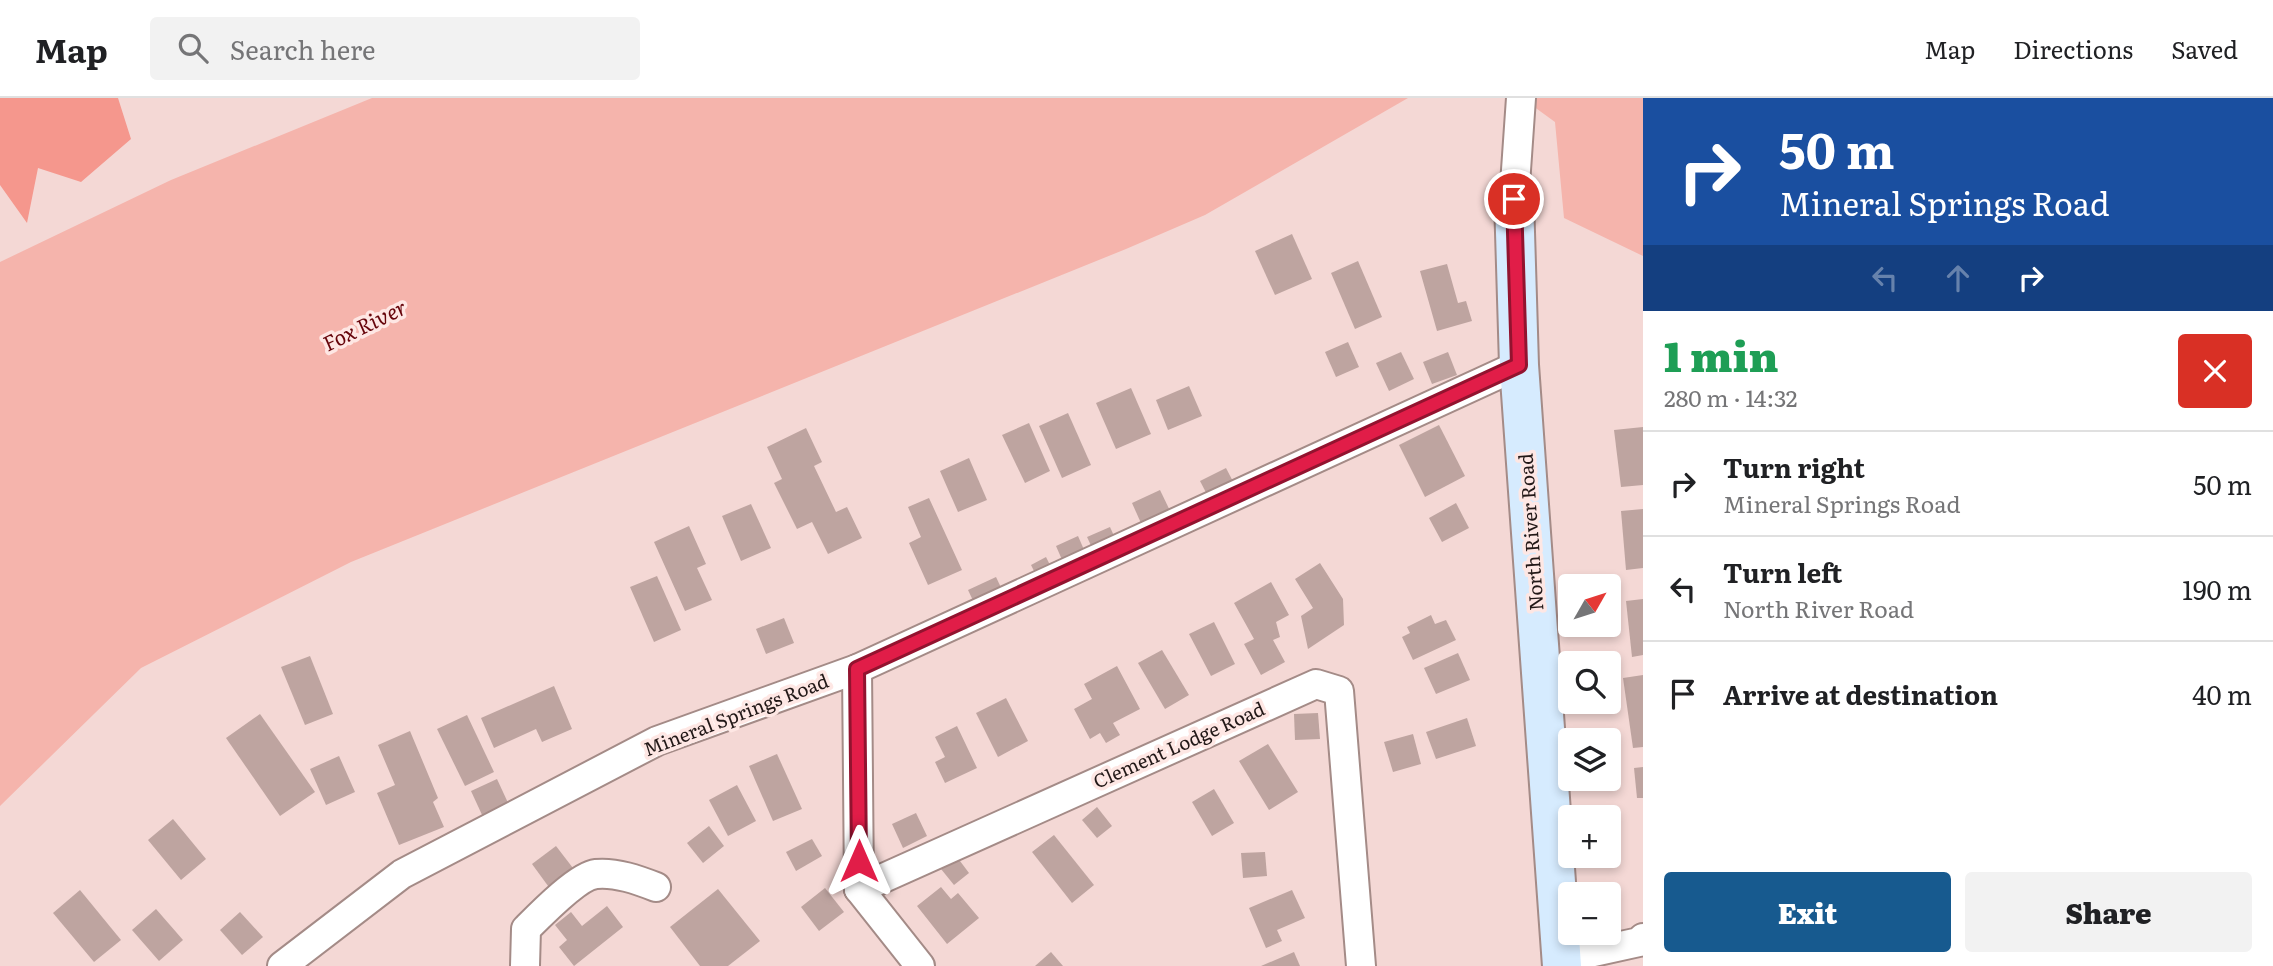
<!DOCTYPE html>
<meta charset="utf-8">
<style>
body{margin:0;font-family:Literata,serif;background:#f2f2f2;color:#202124;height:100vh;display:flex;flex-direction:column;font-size:26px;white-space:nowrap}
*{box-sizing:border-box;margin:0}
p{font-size:23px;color:#757577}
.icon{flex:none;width:38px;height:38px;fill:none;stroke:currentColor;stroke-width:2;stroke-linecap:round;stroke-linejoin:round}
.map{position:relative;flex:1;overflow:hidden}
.sheet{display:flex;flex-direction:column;background:#fff;width:630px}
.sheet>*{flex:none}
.top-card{background:#1a4fa0;color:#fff;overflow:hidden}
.needle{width:46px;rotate:51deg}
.fabs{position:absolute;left:1558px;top:476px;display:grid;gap:14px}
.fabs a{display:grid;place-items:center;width:63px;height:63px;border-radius:7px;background:#fff;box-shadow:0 4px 10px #0003;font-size:35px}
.pin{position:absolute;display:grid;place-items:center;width:60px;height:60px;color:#fff;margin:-30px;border:4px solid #fff;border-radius:50%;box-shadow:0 2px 7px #0007}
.me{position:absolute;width:77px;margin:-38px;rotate:0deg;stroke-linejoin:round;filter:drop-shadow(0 0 5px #0008)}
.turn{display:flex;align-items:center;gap:24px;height:147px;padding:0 21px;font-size:32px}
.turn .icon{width:91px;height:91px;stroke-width:2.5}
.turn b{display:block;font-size:49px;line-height:60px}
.lanes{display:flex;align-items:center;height:66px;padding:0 21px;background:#0003;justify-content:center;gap:35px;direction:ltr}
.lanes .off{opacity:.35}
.round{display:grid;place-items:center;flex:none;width:74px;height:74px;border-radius:7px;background:#f2f2f2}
.summary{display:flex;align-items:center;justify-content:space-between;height:119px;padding:0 21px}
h1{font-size:42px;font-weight:800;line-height:52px;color:#1e9e55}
.primary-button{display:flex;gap:14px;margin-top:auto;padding:14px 21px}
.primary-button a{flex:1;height:80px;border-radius:7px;background:#175a8f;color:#fff;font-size:28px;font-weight:800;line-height:80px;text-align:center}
.primary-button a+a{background:#f2f2f2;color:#202124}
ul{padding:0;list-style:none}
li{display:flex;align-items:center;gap:21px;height:105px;padding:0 21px;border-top:2px solid #e0e0e0}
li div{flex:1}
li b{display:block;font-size:26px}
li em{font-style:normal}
header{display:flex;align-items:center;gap:42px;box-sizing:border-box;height:98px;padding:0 35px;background:#fff;border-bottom:2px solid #e0e0e0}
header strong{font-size:33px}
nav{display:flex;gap:38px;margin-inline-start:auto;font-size:24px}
.search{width:490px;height:63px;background:#f2f2f2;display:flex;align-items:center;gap:18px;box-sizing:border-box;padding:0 24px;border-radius:7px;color:#757577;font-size:26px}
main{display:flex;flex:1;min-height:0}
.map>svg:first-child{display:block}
</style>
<header>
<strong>Map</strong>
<div class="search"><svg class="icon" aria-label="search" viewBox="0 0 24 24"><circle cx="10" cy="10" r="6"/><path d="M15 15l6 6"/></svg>Search here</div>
<nav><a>Map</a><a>Directions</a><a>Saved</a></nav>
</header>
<main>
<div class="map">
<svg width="1643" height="868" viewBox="0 0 1643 868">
<rect width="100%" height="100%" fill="#f4d8d5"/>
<path fill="#f5978d" d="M0 0H118L131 41 81 84 38 70 27 125 0 87Z"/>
<g fill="#f5b4ac">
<path d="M372 0H1408L1205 117 1126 151 351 464 141 570 0 708V164L171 82Z"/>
<path d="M1522 0H1643V158L1564 120 1555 24Z"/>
</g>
<g fill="#bea4a0">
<path d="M1292 136 1312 181 1275 197 1255 153Z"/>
<path d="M1358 163 1382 219 1355 231 1331 175Z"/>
<path d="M1447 166 1458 205 1466 203 1472 223 1437 233 1420 173Z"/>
<path d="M1348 244 1359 269 1336 279 1325 254Z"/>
<path d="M1401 254 1414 281 1389 293 1376 265Z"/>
<path d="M1448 254 1457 277 1432 286 1423 264Z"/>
<path d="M1189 288 1202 318 1168 332 1156 302Z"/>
<path d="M1131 290 1151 336 1116 351 1096 305Z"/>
<path d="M1068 315 1091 367 1062 380 1039 328Z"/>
<path d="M1029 325 1050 373 1025 385 1002 337Z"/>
<path d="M1439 327 1465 378 1425 399 1399 347Z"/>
<path d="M1643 329V387L1621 389 1614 332Z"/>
<path d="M806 330 822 364 814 368 836 414 847 409 862 440 828 456 812 424 797 431 774 385 782 381 767 349Z"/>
<path d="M969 360 987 402 958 414 940 373Z"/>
<path d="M1226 370 1238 393 1212 406 1200 383Z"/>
<path d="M1160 392 1174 421 1145 434 1132 405Z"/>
<path d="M929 400 962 472 928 487 909 445 921 439 908 409Z"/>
<path d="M1456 405 1469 430 1442 444 1429 420Z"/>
<path d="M751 406 771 450 741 463 722 418Z"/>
<path d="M1643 411V470L1626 472 1621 413Z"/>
<path d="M689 428 706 466 697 470 712 502 685 513 654 444Z"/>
<path d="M1110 429 1119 449 1096 458 1087 439Z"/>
<path d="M1078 438 1089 463 1067 473 1056 448Z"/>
<path d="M1046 459 1054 475 1039 483 1031 467Z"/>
<path d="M1320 465 1343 501 1344 527 1308 551 1301 518 1313 510 1295 481Z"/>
<path d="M657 478 681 532 654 544 630 489Z"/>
<path d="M996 479 1005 498 977 511 968 492Z"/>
<path d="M1271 484 1289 517 1276 524 1280 539 1273 542 1285 564 1261 577 1244 546 1254 541 1234 505Z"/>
<path d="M1643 501V557L1632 559 1626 503Z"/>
<path d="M1431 517 1435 526 1446 522 1456 542 1413 562 1402 539 1410 535 1407 529Z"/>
<path d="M784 520 794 545 766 556 756 531Z"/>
<path d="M1214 524 1235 566 1211 578 1189 536Z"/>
<path d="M1162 552 1189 597 1165 611 1138 565Z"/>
<path d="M1458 555 1470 582 1436 596 1424 570Z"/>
<path d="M310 558 333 616 305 627 281 569Z"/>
<path d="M1117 568 1140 611 1113 625 1120 637 1106 645 1100 635 1090 641 1074 611 1092 601 1084 586Z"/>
<path d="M1643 577V649L1633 650 1623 580Z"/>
<path d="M554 588 572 631 542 644 536 631 494 650 481 620Z"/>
<path d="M1006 600 1028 643 998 659 976 615Z"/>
<path d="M1318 615 1320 641 1295 642 1294 616Z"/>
<path d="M260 616 315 694 280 718 226 640Z"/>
<path d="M467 617 494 674 465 688 437 631Z"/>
<path d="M1467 620 1476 648 1436 661 1426 634Z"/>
<path d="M957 628 977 670 945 685 935 664 945 659 935 639Z"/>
<path d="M410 633 438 700 433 704 444 729 399 747 377 695 395 687 378 647Z"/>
<path d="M1413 636 1421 666 1393 674 1384 644Z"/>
<path d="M1268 646 1298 694 1269 712 1239 663Z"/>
<path d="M777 656 802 711 773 723 749 668Z"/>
<path d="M339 658 355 694 326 707 310 671Z"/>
<path d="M1643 669V700H1637L1634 670Z"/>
<path d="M497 681 509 707 483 719 471 693Z"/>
<path d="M737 687 756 723 728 738 709 702Z"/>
<path d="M1214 691 1234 725 1212 738 1192 704Z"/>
<path d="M1097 709 1112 728 1097 740 1082 722Z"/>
<path d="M916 715 927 738 903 750 892 726Z"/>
<path d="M173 721 206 761 181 782 148 742Z"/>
<path d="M709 728 724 748 703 765 687 745Z"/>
<path d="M1054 737 1094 787 1072 805 1032 754Z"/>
<path d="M812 741 822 758 796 773 786 754Z"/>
<path d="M556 748 576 774 551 792 532 766Z"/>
<path d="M1265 754 1267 778 1243 780 1241 755Z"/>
<path d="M957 759 969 775 954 787 941 771Z"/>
<path d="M941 789 951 801 958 795 979 820 947 846 917 808Z"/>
<path d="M825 790 844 814 819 833 801 809Z"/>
<path d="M718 791 760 843 728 868H700L670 829Z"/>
<path d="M80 792 121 842 94 864 53 815Z"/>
<path d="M1292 792 1305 820 1277 832 1282 843 1266 850 1249 810Z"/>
<path d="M607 808 623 829 574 868 559 849 567 842 555 827 571 814 582 828Z"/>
<path d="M156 811 183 842 159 863 132 832Z"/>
<path d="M240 814 263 839 242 857 220 832Z"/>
<path d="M1051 854 1063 868H1035Z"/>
<path d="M1294 854 1300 868H1261Z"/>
</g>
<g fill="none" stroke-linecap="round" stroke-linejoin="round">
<g stroke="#a48b87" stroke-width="32">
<g id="street">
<path d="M1514 101 1521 0"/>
<path d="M857 571 859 791"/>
<path d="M859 791 1316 586 1339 593 1361 868"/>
<path d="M859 791 920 868"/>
<path d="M1562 861 1639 844 1643 840"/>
<path d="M282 868 402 776 657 643 857 571 1519 267"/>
<path d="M525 868 526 831C540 817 578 778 596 776 616 774 638 782 656 789"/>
</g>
</g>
<g stroke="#a48b87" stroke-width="42">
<path id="secondary" d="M1514 101 1519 267 1562 868"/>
</g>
<use href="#street" stroke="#fff" stroke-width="28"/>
<use href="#secondary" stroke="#d6ebfe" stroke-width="38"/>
</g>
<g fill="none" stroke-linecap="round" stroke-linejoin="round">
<g stroke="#92132f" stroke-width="18">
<path id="route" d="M859 763 857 571 1519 267 1514 101"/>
</g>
<use href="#route" stroke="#e11d48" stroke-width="12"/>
</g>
<g text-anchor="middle" stroke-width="7" stroke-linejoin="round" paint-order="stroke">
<g font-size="19" fill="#221817" stroke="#fee7e4">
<text transform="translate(1531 434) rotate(-94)" y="7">North River Road</text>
<text transform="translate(736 617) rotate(-21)" y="7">Mineral Springs Road</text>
<text transform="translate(1179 647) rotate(-24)" y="7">Clement Lodge Road</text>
</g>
<g font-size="21" font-style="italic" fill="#66040a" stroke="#fee7e4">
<text transform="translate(365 228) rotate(-26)" y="7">Fox River</text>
</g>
</g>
</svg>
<div class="fabs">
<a><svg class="needle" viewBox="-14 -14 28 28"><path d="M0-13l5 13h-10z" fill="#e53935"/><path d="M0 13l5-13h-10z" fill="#757577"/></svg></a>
<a><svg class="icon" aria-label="search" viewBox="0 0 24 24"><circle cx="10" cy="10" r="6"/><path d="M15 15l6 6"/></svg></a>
<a><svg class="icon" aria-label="layers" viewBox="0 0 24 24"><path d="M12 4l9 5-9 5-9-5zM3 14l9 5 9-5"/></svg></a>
<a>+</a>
<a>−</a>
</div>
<div class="pin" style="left:1514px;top:101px;background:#d93025"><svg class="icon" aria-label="arrive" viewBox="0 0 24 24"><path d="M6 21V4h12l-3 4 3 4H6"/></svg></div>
<svg class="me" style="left:859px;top:763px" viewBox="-20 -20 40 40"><path d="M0-17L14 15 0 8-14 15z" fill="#e11d48" stroke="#fff" stroke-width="4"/></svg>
</div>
<section class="sheet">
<div class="top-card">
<div class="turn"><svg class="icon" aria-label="right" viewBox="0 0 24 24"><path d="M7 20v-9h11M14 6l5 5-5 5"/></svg><div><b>50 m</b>Mineral Springs Road</div></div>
<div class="lanes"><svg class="icon off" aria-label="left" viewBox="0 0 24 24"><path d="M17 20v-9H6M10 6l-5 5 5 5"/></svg><svg class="icon off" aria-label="ahead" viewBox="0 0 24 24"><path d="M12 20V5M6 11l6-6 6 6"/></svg><svg class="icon" aria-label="right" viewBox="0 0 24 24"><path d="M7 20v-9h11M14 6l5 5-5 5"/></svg></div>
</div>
<div class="summary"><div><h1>1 min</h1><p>280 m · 14:32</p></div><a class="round" style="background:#d93025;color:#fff"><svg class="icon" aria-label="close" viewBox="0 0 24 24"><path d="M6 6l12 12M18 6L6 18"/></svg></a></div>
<ul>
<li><svg class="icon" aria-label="right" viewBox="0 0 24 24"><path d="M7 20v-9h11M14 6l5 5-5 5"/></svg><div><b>Turn right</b><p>Mineral Springs Road</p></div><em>50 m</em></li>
<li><svg class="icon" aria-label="left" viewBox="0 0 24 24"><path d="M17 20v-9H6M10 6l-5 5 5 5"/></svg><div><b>Turn left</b><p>North River Road</p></div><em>190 m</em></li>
<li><svg class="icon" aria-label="arrive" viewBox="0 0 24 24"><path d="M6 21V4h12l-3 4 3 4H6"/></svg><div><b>Arrive at destination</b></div><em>40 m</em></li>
</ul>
<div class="primary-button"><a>Exit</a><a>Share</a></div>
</section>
</main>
